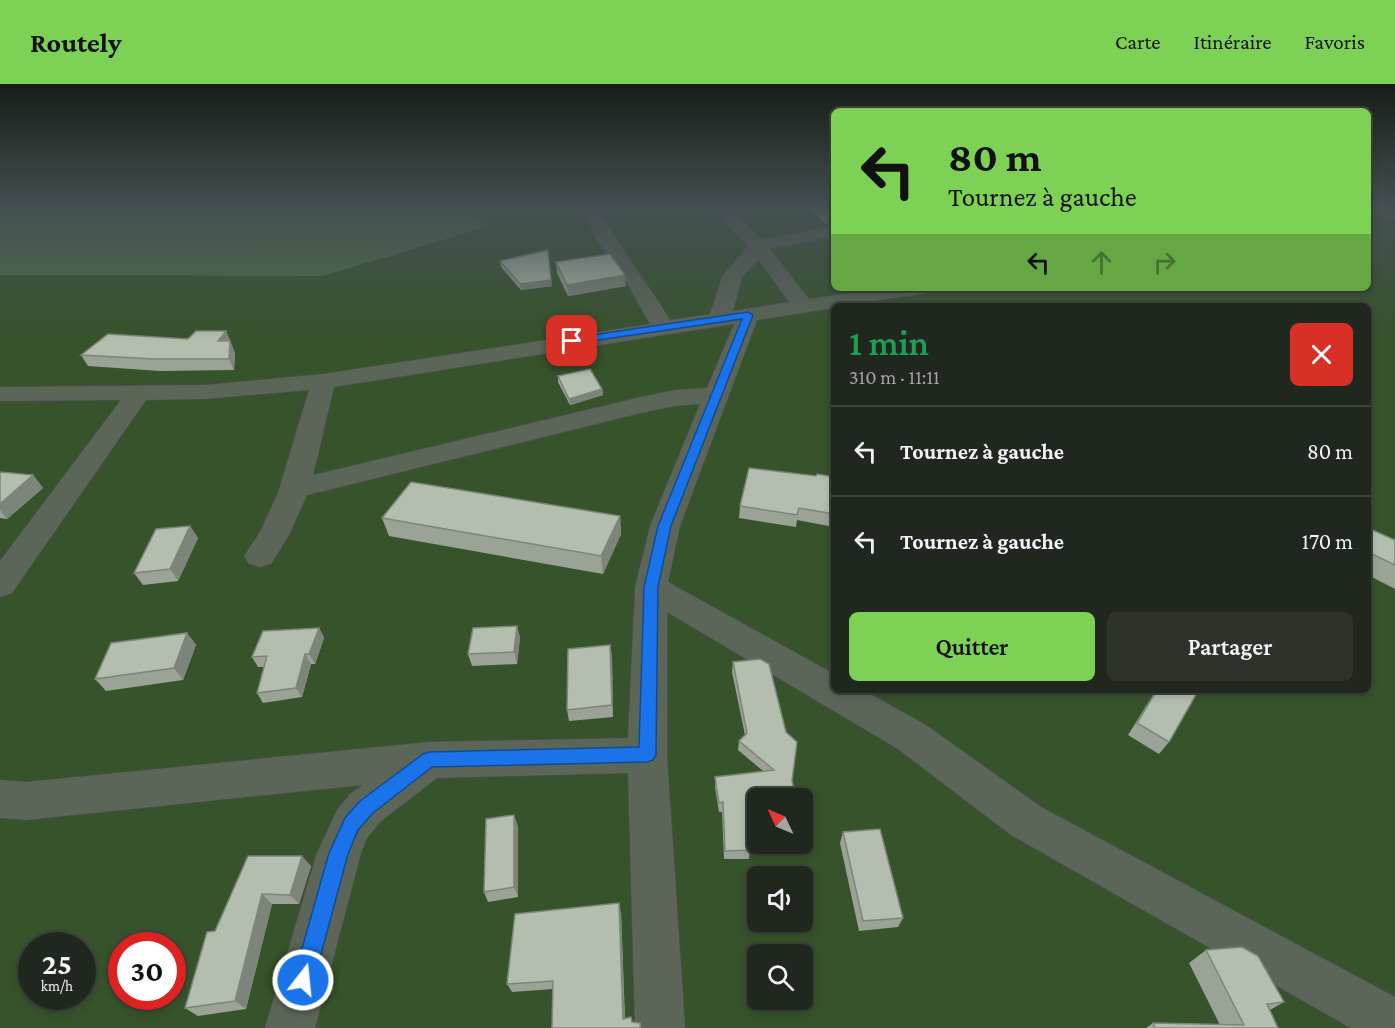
<!DOCTYPE html>
<html lang="fr">
<meta charset="utf-8">
<style>
body{margin:0;font-family:"Crimson Pro",serif;background:#2d332b;color:#f1f3f6;height:100vh;display:flex;flex-direction:column;font-size:22px;white-space:nowrap}
*{box-sizing:border-box;margin:0}
p{font-size:20px;color:#a2a5a4}
.icon{flex:none;width:33px;height:33px;fill:none;stroke:currentColor;stroke-width:2;stroke-linecap:round;stroke-linejoin:round}
.map{position:relative;flex:1;overflow:hidden}
.panel{position:absolute;left:831px;top:219px;width:540px;height:390px;display:flex;flex-direction:column;background:#20271e;border-radius:9px;box-shadow:0 3px 9px #0003,0 0 0 2px #3d443c}
.panel>*{flex:none}
.guide{position:absolute;left:831px;top:24px;width:540px;height:183px;border-radius:9px;box-shadow:0 3px 9px #0003,0 0 0 2px #3d443c;background:#7dd154;color:#111;overflow:hidden}
.needle{width:39px;rotate:314deg}
.fabs{position:absolute;left:747px;top:704px;display:grid;gap:12px}
.fabs a{display:grid;place-items:center;width:66px;height:66px;border-radius:9px;background:#20271e;box-shadow:0 3px 9px #0003,0 0 0 2px #3d443c;font-size:30px}
.speed{position:absolute;left:18px;top:848px;display:flex;gap:12px;font-size:30px;font-weight:700;text-align:center}
.speed>*{display:grid;place-content:center;width:78px;height:78px;border-radius:50%;background:#20271e;box-shadow:0 3px 9px #0003,0 0 0 2px #3d443c;line-height:1}
.speed small{font-size:15px;font-weight:400}
.speed .limit{border:9px solid #d22;background:#fff;color:#111}
.pin{position:absolute;display:grid;place-items:center;width:51px;height:51px;color:#fff;margin:-26px;border-radius:12px;box-shadow:0 3px 9px #0006}
.me{position:absolute;width:66px;margin:-33px;rotate:16deg;stroke-linejoin:round;filter:drop-shadow(0 0 4px #0008)}
.turn{display:flex;align-items:center;gap:21px;height:126px;padding:0 18px;font-size:27px}
.turn .icon{width:78px;height:78px;stroke-width:2.5}
.turn b{display:block;font-size:42px;line-height:51px}
.lanes{display:flex;align-items:center;height:57px;padding:0 18px;background:#0003;justify-content:center;gap:30px;direction:ltr}
.lanes .off{opacity:.35}
.round{display:grid;place-items:center;flex:none;width:63px;height:63px;border-radius:9px;background:#2d332b}
.head{display:flex;align-items:center;justify-content:space-between;height:102px;padding:0 18px}
h1{font-size:36px;font-weight:600;line-height:45px;color:#1e9e55}
.button{display:flex;gap:12px;margin-top:auto;padding:12px 18px}
.button a{flex:1;height:69px;border-radius:9px;background:#7dd154;color:#111;font-size:24px;font-weight:600;line-height:69px;text-align:center}
.button a+a{background:#2d332b;color:#f1f3f6}
ul{padding:0;list-style:none}
li{display:flex;align-items:center;gap:18px;height:90px;padding:0 18px;border-top:2px solid #3d443c}
li div{flex:1}
li b{display:block;font-size:22px}
li em{font-style:normal}
header{display:flex;align-items:center;gap:36px;box-sizing:border-box;height:84px;padding:0 30px;background:#7dd154;color:#111}
header strong{font-size:28px}
nav{display:flex;gap:33px;margin-inline-start:auto;font-size:21px}
.map>svg:first-child{display:block}
</style>
<header>
<strong>Routely</strong>
<nav><a>Carte</a><a>Itinéraire</a><a>Favoris</a></nav>
</header>
<div class="map">
<svg width="1395" height="944" viewBox="0 0 1395 944">
<rect width="100%" height="100%" fill="#2b3428"/>
<path fill="#37532b" fill-rule="evenodd" d="M0 124H834V204H1368V124H1395V944H0ZM834 222H1368V606H834ZM758 714H802V759H758ZM758 792H802V837H758ZM32 861H82V912H32ZM122 861H172V912H122ZM758 870H802V915H758Z"/>
<path fill="#527245" d="M0 124H459L489 142 323 192 0 191Z"/>
<g fill="none" stroke-linecap="round" stroke-linejoin="round">
<g stroke="#474f45" stroke-width="2">
<g id="minor">
<path d="M582 124H598C619 163 647 198 670 236L710 230 722 193 748 162 711 124H729L762 156 834 142V152L770 165 809 215 882 204H932L929 208 922 210 834 222V224L757 236 680 442 668 498 834 590V606H863L926 641 1041 723 1395 913V944H1351L1011 751 898 665 667 528V671L685 944H635L628 689 437 694 381 737 367 754 361 769 315 944H265L317 769 337 726 351 709 363 701 26 736 0 734V696L26 698 429 658 628 654 635 503 650 442 700 320 675 322 641 329 307 411 289 451 271 480 260 483 249 480 244 472 260 448 278 409 309 306 204 315 146 316 12 509 0 513V477L121 316 0 317V303L204 301 323 290 650 240 627 199 596 155ZM758 175 789 218 733 227 742 194ZM734 240 707 304 675 306 641 313 313 391 334 303Z"/>
<path d="M1368 124 1395 125V135L1368 131Z"/>
</g>
</g>
<use href="#minor" fill="#5c6658" fill-rule="evenodd"/>
</g>
<g fill="#9aa396">
<path d="M809 124H834V140L827 141Z"/>
<path d="M500 177 552 202 521 206 501 183Z"/>
<path d="M556 178 626 202 568 212 557 189Z"/>
<path d="M226 247 235 269 234 286 160 287 88 282 81 271 188 255Z"/>
<path d="M558 292 602 305 603 311 570 321 558 298Z"/>
<path d="M0 388 33 391 43 404 7 435 0 434Z"/>
<path d="M816 392 834 393V443L797 436 796 443 739 434 740 422Z"/>
<path d="M620 432 621 450 603 490 389 452 382 434Z"/>
<path d="M190 442 198 454 178 497 143 501 134 489Z"/>
<path d="M1368 444 1395 456V505L1368 491Z"/>
<path d="M517 542 520 554 517 580 472 582 468 570Z"/>
<path d="M319 544 324 554 315 580H311L302 613 263 619 257 609 264 583H258L252 573Z"/>
<path d="M187 549 196 561 183 596 106 607 95 595Z"/>
<path d="M610 561 612 573 613 633 569 637 567 626Z"/>
<path d="M733 578 792 697 795 708 794 714H758V723L747 724 750 766 749 775H724L722 728H719L715 703V693L763 687 738 666 739 657 745 651 732 588Z"/>
<path d="M1156 606H1196L1169 658 1159 670 1128 651Z"/>
<path d="M518 742V813L488 818 484 808Z"/>
<path d="M843 748 903 834 898 843 859 847 840 759Z"/>
<path d="M248 772 311 782 299 820H272L246 925 198 932 185 924 215 847Z"/>
<path d="M621 828 625 934 632 938 640 939 641 944H552L553 905 512 908 507 900Z"/>
<path d="M1206 866 1284 918 1270 926 1278 944H1146L1153 939 1220 941 1189 879Z"/>
</g>
<g fill="#7d857a">
<path d="M834 132V140L827 141 828 133Z"/>
<path d="M548 166 552 202 521 206 520 200Z"/>
<path d="M625 191 626 202 568 212 567 201Z"/>
<path d="M226 247 235 269 234 286 229 275 218 257Z"/>
<path d="M602 305 603 311 570 321 569 315Z"/>
<path d="M33 391 43 404 7 435 0 426V420Z"/>
<path d="M620 432 621 450 603 490 601 472Z"/>
<path d="M190 442 198 454 178 497 170 485Z"/>
<path d="M517 542 520 554 517 580 514 568Z"/>
<path d="M319 544 324 554 315 580 309 570Z"/>
<path d="M187 549 196 561 183 596 174 584Z"/>
<path d="M610 561 612 573 613 633 612 621Z"/>
<path d="M305 570 311 580 302 613 296 604Z"/>
<path d="M514 731 518 742V813L514 803Z"/>
<path d="M302 772 311 782 299 820 290 811Z"/>
<path d="M262 810 272 820 246 925 235 917Z"/>
<path d="M619 819 621 828 625 942 623 935Z"/>
</g>
<g fill="#b3beae" stroke="#7d857a" stroke-width="1.5">
<path d="M818 124H834V132L828 133Z"/>
<path d="M548 166 551 196 520 200 500 177Z"/>
<path d="M610 170 625 191 567 201 556 178Z"/>
<path d="M196 247H226L218 257H230L229 275H154L81 271 108 250 188 255Z"/>
<path d="M590 285 602 305 569 315 558 292Z"/>
<path d="M749 384 816 392 817 390 834 393V430L799 424 797 431 740 422Z"/>
<path d="M0 388 33 391 0 420Z"/>
<path d="M411 398 620 432 601 472 382 434Z"/>
<path d="M190 442 170 485 134 489 156 445Z"/>
<path d="M1368 444 1395 456V481L1368 468Z"/>
<path d="M517 542 514 568 468 570 473 544Z"/>
<path d="M319 544 309 570H305L296 604 257 609 267 572 252 573 263 547Z"/>
<path d="M187 549 174 584 95 595 111 559Z"/>
<path d="M610 561 612 621 567 626 568 565Z"/>
<path d="M760 575 769 580 786 648 797 658 792 697 795 708 747 715 750 766 725 767 723 718 719 719 715 693 774 686 739 657 747 649 733 578Z"/>
<path d="M1157 606H1196L1198 607 1169 658 1137 639Z"/>
<path d="M514 731V803L484 808 486 735Z"/>
<path d="M880 745 903 834 863 837 843 748Z"/>
<path d="M248 772H302L290 811 262 810 235 917 185 924 207 848 215 847Z"/>
<path d="M619 819 623 935 631 933 632 938 640 939V944H552L553 897 507 900 515 830Z"/>
<path d="M1242 863 1258 872 1284 918 1267 920 1278 944H1155L1153 939 1244 941 1206 866Z"/>
</g>
<linearGradient id="sky" x2="0" y2="1"><stop stop-color="#181d16"/><stop offset="0.48" stop-color="#445053"/><stop offset="1" stop-color="#445053" stop-opacity="0"/></linearGradient>
<rect width="1395" height="256" fill="url(#sky)"/>
<path fill="#1a73e8" stroke="#114b97" stroke-width="1.5" d="M748 228 753 231 671 442 658 503 656 671 653 676 647 678 432 683 373 729 358 746 348 770 314 896 311 903 303 906 296 903 293 896 329 769 345 734 360 717 423 670 429 668 639 663 644 503 658 442 742 235 572 260 567 257 572 254Z"/>
</svg>
<div class="fabs">
<a><svg class="needle" viewBox="-14 -14 28 28"><path d="M0-13l5 13h-10z" fill="#e53935"/><path d="M0 13l5-13h-10z" fill="#a2a5a4"/></svg></a>
<a><svg class="icon" aria-label="sound" viewBox="0 0 24 24"><path d="M4 9h4l5-4v14l-5-4H4zM17 9q2 3 0 6"/></svg></a>
<a><svg class="icon" aria-label="search" viewBox="0 0 24 24"><circle cx="10" cy="10" r="6"/><path d="M15 15l6 6"/></svg></a>
</div>
<div class="speed"><div>25<small>km/h</small></div><div class="limit">30</div></div>
<div class="pin" style="left:572px;top:257px;background:#d93025"><svg class="icon" aria-label="arrive" viewBox="0 0 24 24"><path d="M6 21V4h12l-3 4 3 4H6"/></svg></div>
<svg class="me" style="left:303px;top:896px" viewBox="-20 -20 40 40"><circle r="17" fill="#1a73e8" stroke="#fff" stroke-width="3"/><path d="M0-11L8 9 0 5-8 9z" fill="#fff"/></svg>
<div class="guide">
<div class="turn"><svg class="icon" aria-label="left" viewBox="0 0 24 24"><path d="M17 20v-9H6M10 6l-5 5 5 5"/></svg><div><b>80 m</b>Tournez à gauche</div></div>
<div class="lanes"><svg class="icon" aria-label="left" viewBox="0 0 24 24"><path d="M17 20v-9H6M10 6l-5 5 5 5"/></svg><svg class="icon off" aria-label="ahead" viewBox="0 0 24 24"><path d="M12 20V5M6 11l6-6 6 6"/></svg><svg class="icon off" aria-label="right" viewBox="0 0 24 24"><path d="M7 20v-9h11M14 6l5 5-5 5"/></svg></div>
</div>
<section class="panel">
<div class="head"><div><h1>1 min</h1><p>310 m · 11:11</p></div><a class="round" style="background:#d93025;color:#fff"><svg class="icon" aria-label="close" viewBox="0 0 24 24"><path d="M6 6l12 12M18 6L6 18"/></svg></a></div>
<ul>
<li><svg class="icon" aria-label="left" viewBox="0 0 24 24"><path d="M17 20v-9H6M10 6l-5 5 5 5"/></svg><div><b>Tournez à gauche</b></div><em>80 m</em></li>
<li><svg class="icon" aria-label="left" viewBox="0 0 24 24"><path d="M17 20v-9H6M10 6l-5 5 5 5"/></svg><div><b>Tournez à gauche</b></div><em>170 m</em></li>
</ul>
<div class="button"><a>Quitter</a><a>Partager</a></div>
</section>
</div>
